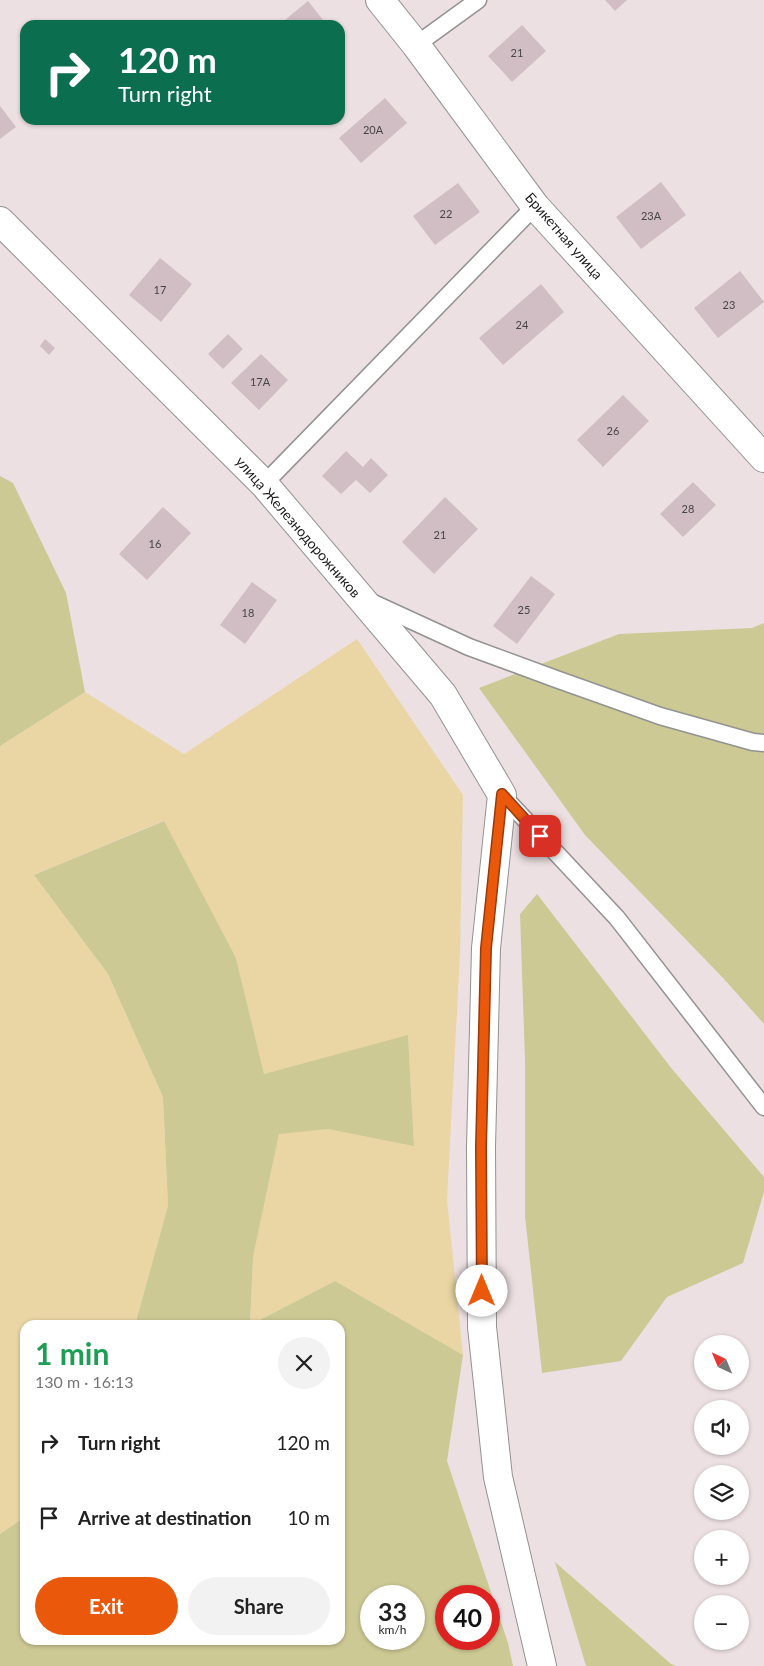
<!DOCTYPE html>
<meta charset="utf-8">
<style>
body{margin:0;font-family:Lato,sans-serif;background:#f2f2f2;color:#222;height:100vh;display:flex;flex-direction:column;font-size:19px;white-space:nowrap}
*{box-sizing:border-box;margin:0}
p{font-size:16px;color:#767676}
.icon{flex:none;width:28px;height:28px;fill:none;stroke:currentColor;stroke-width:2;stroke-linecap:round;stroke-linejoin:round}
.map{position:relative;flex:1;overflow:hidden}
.sheet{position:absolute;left:20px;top:1320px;width:325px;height:325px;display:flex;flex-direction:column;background:#fff;border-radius:15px;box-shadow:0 1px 4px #0004}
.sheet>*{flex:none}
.banner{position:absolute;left:20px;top:20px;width:325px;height:105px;border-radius:15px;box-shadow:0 1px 4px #0004;background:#0b6e4f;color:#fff;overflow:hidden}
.needle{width:32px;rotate:316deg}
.tools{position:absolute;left:694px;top:1335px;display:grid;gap:10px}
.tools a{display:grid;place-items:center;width:55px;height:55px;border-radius:50%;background:#fff;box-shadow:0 1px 4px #0004;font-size:25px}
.speed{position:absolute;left:360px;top:1585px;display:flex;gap:10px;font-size:25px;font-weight:700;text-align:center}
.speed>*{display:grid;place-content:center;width:65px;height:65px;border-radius:50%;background:#fff;box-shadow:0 1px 4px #0004;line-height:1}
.speed small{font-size:12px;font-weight:400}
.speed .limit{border:8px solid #d22;background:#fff;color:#111}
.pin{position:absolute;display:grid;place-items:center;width:42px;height:42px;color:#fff;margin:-21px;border-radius:10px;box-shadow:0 2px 8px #0006}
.me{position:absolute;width:55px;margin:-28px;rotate:0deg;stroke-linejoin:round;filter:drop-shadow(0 0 4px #0008)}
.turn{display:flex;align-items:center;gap:18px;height:105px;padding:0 15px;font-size:22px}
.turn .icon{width:65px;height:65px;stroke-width:2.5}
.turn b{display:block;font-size:35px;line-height:42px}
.round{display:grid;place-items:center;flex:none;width:52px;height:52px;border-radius:26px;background:#f2f2f2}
.overview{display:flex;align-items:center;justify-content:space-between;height:85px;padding:0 15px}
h1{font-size:30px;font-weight:700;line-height:38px;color:#1e9e55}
.action{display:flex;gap:10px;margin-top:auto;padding:10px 15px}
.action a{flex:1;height:58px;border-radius:30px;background:#ea580c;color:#fff;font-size:20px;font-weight:700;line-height:58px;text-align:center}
.action a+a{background:#f2f2f2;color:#222}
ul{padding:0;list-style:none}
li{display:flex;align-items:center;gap:15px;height:75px;padding:0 15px}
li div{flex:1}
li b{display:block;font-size:19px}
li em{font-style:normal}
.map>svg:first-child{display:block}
</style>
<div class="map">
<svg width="764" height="1666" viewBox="0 0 764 1666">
<rect width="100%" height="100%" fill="#ede0e2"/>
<path fill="#e9d6a4" d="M357 639 463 795 460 954 447 1200 463 1355 335 1281 250 1325 253 1257 279 1133 328 1129 414 1145 408 1036 264 1074 236 958 163 821 34 875 108 974 163 1097 168 1206 135 1325H25V1517L0 1534V746L85 692 184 754Z"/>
<g fill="#cdc994" fill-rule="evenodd">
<path d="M0 476 13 483 66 593 85 692 0 746Z"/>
<path d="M764 623V1024L724 979 585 835 479 688 619 634 752 628Z"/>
<path d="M164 821 236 958 264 1074 408 1035 414 1146 328 1129 279 1134 253 1257 250 1325 335 1281 463 1355 447 1461 508 1643 513 1666H0V1534L25 1517V1640H340V1325H135L168 1206 163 1097 108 974 34 875ZM414 1596V1639H371V1596ZM446 1596H489V1639H446Z"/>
<path d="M537 894 672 1069 764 1177V1192L743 1263 667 1297 621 1361 542 1373 525 1216V1060L520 914Z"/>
<path d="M555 1562 671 1664 676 1666H586Z"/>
</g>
<g fill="#d0bec4">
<path d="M605 0H627L615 11Z"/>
<path d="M308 1 327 25H279Z"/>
<path d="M522 25 546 51 512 82 488 56Z"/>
<path d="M385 98 407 123 361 163 339 138Z"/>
<path d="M0 106 16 127 0 139Z"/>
<path d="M661 182 686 215 641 249 616 217Z"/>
<path d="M458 183 480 212 435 245 413 216Z"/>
<path d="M160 258 192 284 161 322 129 295Z"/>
<path d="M740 271 764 302 718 338 694 308Z"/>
<path d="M541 284 564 312 503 365 479 338Z"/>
<path d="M228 334 243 349 223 369 208 354Z"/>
<path d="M45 339 55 348 49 355 40 346Z"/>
<path d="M261 354 288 380 259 410 231 383Z"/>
<path d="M623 395 649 421 603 467 577 440Z"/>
<path d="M346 451 363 467 371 458 388 475 370 493 356 480 341 494 322 476Z"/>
<path d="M693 482 716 505 683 537 660 514Z"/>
<path d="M445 497 478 529 434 574 402 542Z"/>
<path d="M163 507 191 533 147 580 119 554Z"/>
<path d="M531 576 555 594 517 644 493 626Z"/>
<path d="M252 582 277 600 245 644 220 625Z"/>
</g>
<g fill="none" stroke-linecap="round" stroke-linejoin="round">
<g stroke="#929292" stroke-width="19">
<g id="service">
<path d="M416 45 478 0"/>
<path d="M264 484 535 206"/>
<path d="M371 602 469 647 556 679 660 716 753 742 764 743"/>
<path d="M502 795 617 918 764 1107"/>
</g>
</g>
<g stroke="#929292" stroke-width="30">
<path id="minor" d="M380 0 416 45 535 206 764 458"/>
</g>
<g stroke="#929292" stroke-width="30">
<path id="tertiary" d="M0 221 264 484 443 695 502 795 486 948 481 1147 482 1327 498 1477 542 1666"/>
</g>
<use href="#service" stroke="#fff" stroke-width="16"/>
<use href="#minor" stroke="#fff" stroke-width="28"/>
<use href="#tertiary" stroke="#fff" stroke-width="28"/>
</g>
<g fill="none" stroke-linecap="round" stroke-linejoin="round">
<g stroke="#983908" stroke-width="12">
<path id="route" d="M482 1291 481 1147 486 948 502 794 540 836"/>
</g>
<use href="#route" stroke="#ea580c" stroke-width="9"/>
</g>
<g text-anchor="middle" stroke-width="4" stroke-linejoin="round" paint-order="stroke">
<g font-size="11" fill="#484445">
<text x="517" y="57">21</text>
<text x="373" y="134">20А</text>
<text x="446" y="218">22</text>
<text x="651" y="220">23А</text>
<text x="160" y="294">17</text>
<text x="729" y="309">23</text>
<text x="522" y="329">24</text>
<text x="260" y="386">17А</text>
<text x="613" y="435">26</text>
<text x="688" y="513">28</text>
<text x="440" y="539">21</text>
<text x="155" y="548">16</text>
<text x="524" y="614">25</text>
<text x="248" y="617">18</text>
</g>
<g font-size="14" fill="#1b1b1b" stroke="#fff">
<text transform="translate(564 236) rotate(49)" y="5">Брикетная улица</text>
<text transform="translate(298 527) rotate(49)" y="5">улица Железнодорожников</text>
</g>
</g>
</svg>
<div class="tools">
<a><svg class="needle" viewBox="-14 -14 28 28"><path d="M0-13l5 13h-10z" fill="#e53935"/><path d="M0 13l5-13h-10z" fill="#767676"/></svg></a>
<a><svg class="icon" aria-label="sound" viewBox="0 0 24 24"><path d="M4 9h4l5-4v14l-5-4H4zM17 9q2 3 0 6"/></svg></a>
<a><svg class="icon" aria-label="layers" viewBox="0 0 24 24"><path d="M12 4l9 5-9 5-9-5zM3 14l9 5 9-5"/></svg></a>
<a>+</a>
<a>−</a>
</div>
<div class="speed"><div>33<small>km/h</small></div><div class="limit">40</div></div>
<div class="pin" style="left:540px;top:836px;background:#d93025"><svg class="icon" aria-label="arrive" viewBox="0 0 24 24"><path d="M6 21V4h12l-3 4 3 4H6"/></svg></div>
<svg class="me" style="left:482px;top:1291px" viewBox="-20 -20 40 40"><circle r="19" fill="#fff"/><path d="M0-13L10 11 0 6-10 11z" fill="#ea580c"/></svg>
<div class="banner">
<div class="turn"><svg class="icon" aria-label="right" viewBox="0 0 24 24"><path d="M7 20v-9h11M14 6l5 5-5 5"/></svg><div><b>120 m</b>Turn right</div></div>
</div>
<section class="sheet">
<div class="overview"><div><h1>1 min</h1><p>130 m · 16:13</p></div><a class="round"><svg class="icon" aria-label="close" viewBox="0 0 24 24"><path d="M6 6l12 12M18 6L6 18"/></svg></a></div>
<ul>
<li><svg class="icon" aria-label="right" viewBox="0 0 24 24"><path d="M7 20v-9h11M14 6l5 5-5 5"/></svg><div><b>Turn right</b></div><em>120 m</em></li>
<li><svg class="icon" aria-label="arrive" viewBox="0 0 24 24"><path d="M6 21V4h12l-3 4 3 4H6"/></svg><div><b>Arrive at destination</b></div><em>10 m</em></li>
</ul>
<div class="action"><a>Exit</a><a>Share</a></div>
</section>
</div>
